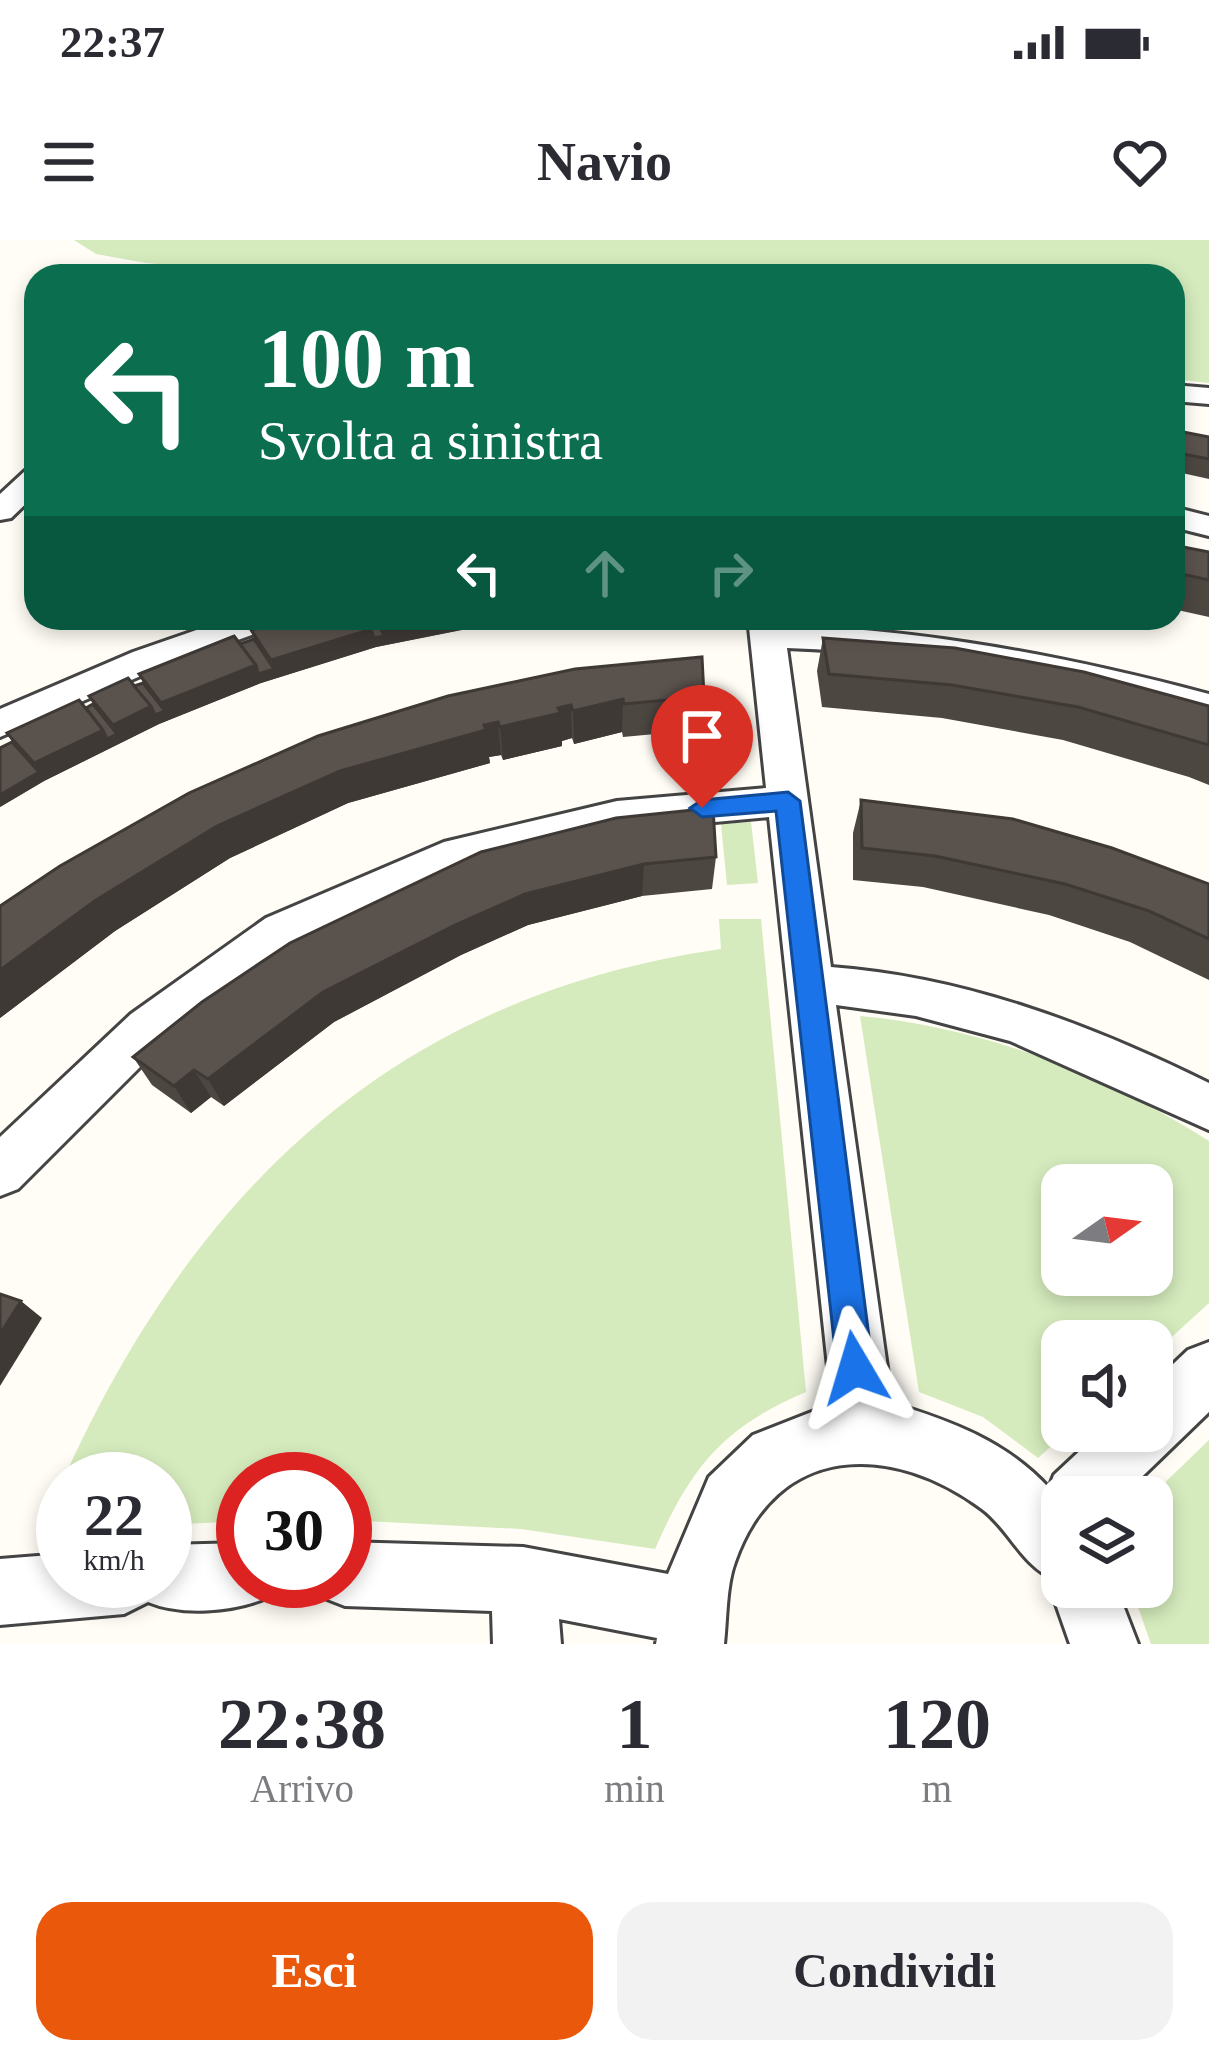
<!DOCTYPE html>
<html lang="it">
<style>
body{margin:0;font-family:Georgia,serif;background:#f2f2f3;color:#2b2b33;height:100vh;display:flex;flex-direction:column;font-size:45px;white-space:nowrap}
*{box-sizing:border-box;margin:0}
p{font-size:39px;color:#7c7c81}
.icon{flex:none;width:66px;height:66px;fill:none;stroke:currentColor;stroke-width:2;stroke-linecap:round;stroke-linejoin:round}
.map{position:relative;height:1404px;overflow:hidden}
.drawer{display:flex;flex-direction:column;background:#fff;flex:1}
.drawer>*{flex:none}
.banner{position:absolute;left:24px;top:24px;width:1161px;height:366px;border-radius:36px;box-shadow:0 6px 18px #0003;background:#0b6e4f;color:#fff;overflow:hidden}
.needle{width:78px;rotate:76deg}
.buttons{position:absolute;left:1041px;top:924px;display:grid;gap:24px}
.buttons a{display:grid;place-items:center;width:132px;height:132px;border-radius:24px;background:#fff;box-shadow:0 6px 18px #0003;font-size:60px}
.speed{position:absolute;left:36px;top:1212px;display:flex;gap:24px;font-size:60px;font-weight:700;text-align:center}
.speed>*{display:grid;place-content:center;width:156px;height:156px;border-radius:50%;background:#fff;box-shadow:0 6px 18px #0003;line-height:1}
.speed small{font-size:30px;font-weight:400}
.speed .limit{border:18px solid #d22;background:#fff;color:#111}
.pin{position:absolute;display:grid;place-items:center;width:102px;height:102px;color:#fff;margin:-123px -51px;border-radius:50% 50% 50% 0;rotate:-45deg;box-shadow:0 0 12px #0007}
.pin .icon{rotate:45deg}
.me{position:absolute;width:132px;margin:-66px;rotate:353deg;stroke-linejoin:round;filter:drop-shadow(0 0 9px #0008)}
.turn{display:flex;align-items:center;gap:42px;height:252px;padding:0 36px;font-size:54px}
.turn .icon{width:156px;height:156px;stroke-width:2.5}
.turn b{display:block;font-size:84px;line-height:102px}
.lanes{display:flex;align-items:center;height:114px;padding:0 36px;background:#0003;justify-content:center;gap:60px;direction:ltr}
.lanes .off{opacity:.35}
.eta{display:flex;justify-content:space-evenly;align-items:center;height:204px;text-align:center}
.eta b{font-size:72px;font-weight:800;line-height:84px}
.action{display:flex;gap:24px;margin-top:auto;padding:24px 36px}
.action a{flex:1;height:138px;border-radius:36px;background:#ea580c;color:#fff;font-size:48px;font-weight:800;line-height:138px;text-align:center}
.action a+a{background:#f2f2f3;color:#2b2b33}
.status{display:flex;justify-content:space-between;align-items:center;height:84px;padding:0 60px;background:#fff;direction:ltr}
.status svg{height:33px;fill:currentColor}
header{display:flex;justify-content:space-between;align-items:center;height:156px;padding:0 36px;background:#fff;font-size:54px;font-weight:800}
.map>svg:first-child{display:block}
</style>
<div class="status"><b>22:37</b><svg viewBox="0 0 49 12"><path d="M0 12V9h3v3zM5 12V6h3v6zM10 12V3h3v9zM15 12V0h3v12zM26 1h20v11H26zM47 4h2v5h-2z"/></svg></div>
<header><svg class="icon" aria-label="menu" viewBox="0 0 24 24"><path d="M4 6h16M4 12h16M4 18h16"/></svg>Navio<svg class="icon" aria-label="heart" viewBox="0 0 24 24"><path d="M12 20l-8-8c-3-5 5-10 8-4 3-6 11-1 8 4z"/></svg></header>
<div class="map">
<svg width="1209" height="1404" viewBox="0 0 1209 1404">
<rect width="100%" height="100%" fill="#fffdf5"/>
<g fill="#d5ebbd" fill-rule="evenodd">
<path d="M74 0H1209V143L1173 139V36H299L146 23 96 14Z"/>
<path d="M751 582 758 643 727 645 721 584Z"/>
<path d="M719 679H761L806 1152C723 1187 691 1227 655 1309L521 1289 345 1280V1239H243V1281L165 1285V1239H63V1296L38 1299C166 981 368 760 721 709Z"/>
<path d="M860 776C984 787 1105 835 1209 901V1063L1152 1115V1101H1062V1191H1068L1038 1218 983 1177 919 1152ZM1062 945H1152V1035H1062Z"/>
<path d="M1209 1200V1404H1151L1131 1347H1152L1150 1257Z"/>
</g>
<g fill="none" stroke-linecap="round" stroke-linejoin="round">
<g stroke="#444" stroke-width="6">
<g id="street">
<path d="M1173 145 1209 148V164L1173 161Z"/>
<path d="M36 228V254L11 278 0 280V254L25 231Z"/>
<path d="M1173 267 1209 276V296L1173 287Z"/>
<path d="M231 378H282L277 386 159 428 0 497V469L133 412Z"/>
<path d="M748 378H782L783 385C929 390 1069 417 1209 454V480C1070 441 931 413 787 408L831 727C965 737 1089 784 1209 843V890L1010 801 916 776 836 765 892 1163C951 1181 1006 1201 1049 1248L1054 1235 1101 1191H1152V1144L1188 1110 1209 1102V1172L1121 1257H1062V1347H1116L1138 1404H1070L1050 1347 1054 1339C1022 1326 1009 1289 982 1269 892 1202 777 1202 735 1322 726 1346 727 1378 724 1404H656L657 1398 559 1379 561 1404H493L492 1371 345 1366 322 1357 315 1341H345V1302L523 1307 668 1334 709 1237 753 1195 832 1164 769 577 617 591 455 631 298 704 165 802 18 949 0 956V897L131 774 266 678 444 602 617 561 766 548Z"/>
<path d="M243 1303V1341H273L266 1358C233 1372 182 1376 148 1362L124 1374 0 1385V1319L63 1314V1341H165V1305Z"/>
</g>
</g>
<use href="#street" fill="#fff" fill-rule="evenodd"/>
</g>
<g fill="#4d4742">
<path d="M1173 190 1209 197V239L1173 231Z"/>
<path d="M1173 305 1209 312V377L1173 369Z"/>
<path d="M293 378H522L376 407 261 443 159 484 44 541 0 567 12 502 7 493 86 468 93 464 89 456 143 443 139 434 254 399 251 390Z"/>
<path d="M823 398 1209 466V545L1189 537 1063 500 942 478 822 467 817 431Z"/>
<path d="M702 417 704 456 701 489 689 491 688 485 677 486V492L623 497 622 492 574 504 572 498 562 501V506L503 520 501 515 489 517 490 523 348 563 230 618 115 691 0 778V666L60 626Z"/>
<path d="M861 560 1209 644V740L1130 702 1049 675 923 647 853 640V593Z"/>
<path d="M481 612 716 617 712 649 642 656 528 685 461 715 334 782 224 866 211 857 191 873 152 845 133 817Z"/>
</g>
<g fill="#3f3936">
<path d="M429 378H510V380L376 407 261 443 159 484 44 541 34 523 103 490 117 494 113 485 151 466 165 471 161 463 256 425 274 429 271 420 372 389 384 396 382 387Z"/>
<path d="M623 459 622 492 574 504 573 471Z"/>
<path d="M571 465 572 498 562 501V506L503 520 500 487Z"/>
<path d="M498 482 501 515 489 517 490 523 348 563 230 618 115 691 0 778V730L96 660 217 586 340 531Z"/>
<path d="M39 532 44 541 0 567V555Z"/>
<path d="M644 624 642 656 528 685 461 715 334 782 224 866 208 839 323 752 455 685 525 654Z"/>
<path d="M194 830 211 857 191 873 174 846Z"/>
<path d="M21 1061 42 1078 0 1146V1094Z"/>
</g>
<g fill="#5a524d" stroke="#3f3936" stroke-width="3">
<path d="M1173 190 1209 197V219L1173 212Z"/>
<path d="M1173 305 1209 312V340L1173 332Z"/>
<path d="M293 378H367L372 389 271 420 251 390Z"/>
<path d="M367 378H376L384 396 374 398Z"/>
<path d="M378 378H429L382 387Z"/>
<path d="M234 396 256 425 161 463 139 434Z"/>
<path d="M823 398 955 408 1084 432 1209 466V505L1078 467 952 445 829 434Z"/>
<path d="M254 399 274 429 258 434 256 425 240 404Z"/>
<path d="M702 417 704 456 692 458 691 452 678 454 679 459 624 464 623 459 573 471 571 465 558 468 561 473 500 487 498 482 484 485 486 490 340 531 217 586 96 660 0 730V666L60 626 189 553 318 496 448 456 575 429Z"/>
<path d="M128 438 151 466 113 485 89 456Z"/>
<path d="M143 443 165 471 155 475 151 466 134 446Z"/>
<path d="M79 460 103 490 34 523 7 493Z"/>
<path d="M93 464 117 494 107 499 103 490 86 468Z"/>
<path d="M12 502 39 532 0 555V508Z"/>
<path d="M861 560 1013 579 1112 608 1209 644V699L1149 671 1065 644 935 616 862 608Z"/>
<path d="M713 568 716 617 644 624 525 654 455 685 323 752 208 839 194 830 174 846 133 817 202 762 290 703 481 612 616 578Z"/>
<path d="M0 1054 21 1061 0 1094Z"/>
</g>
<path fill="#1a73e8" stroke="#114b97" stroke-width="3" d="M788 552 800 561 873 1128 868 1141 855 1146 842 1141 837 1128 776 571 702 577 690 568 702 560Z"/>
</svg>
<div class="buttons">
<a><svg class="needle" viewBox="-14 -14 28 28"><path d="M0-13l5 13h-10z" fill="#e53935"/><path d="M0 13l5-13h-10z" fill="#7c7c81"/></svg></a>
<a><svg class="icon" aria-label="sound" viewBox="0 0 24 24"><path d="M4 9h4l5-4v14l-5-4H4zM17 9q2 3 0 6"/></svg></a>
<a><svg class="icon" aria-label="layers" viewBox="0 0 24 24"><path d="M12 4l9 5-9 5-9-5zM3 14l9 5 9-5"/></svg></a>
</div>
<div class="speed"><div>22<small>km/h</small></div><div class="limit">30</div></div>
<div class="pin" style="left:702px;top:568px;background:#d93025"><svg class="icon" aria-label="arrive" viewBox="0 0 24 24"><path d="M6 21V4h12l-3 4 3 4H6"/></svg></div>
<svg class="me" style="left:855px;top:1128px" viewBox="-20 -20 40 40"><path d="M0-17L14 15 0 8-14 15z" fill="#1a73e8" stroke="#fff" stroke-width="4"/></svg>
<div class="banner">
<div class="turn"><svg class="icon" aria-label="left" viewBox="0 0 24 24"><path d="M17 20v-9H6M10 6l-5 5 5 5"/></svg><div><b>100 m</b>Svolta a sinistra</div></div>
<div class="lanes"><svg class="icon" aria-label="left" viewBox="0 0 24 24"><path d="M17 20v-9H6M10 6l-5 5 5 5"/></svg><svg class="icon off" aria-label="ahead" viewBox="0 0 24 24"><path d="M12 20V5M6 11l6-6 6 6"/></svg><svg class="icon off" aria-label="right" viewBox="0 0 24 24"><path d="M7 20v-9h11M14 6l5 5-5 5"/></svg></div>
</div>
</div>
<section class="drawer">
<div class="eta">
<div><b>22:38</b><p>Arrivo</p></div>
<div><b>1</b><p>min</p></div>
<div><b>120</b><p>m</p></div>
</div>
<div class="action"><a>Esci</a><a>Condividi</a></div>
</section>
